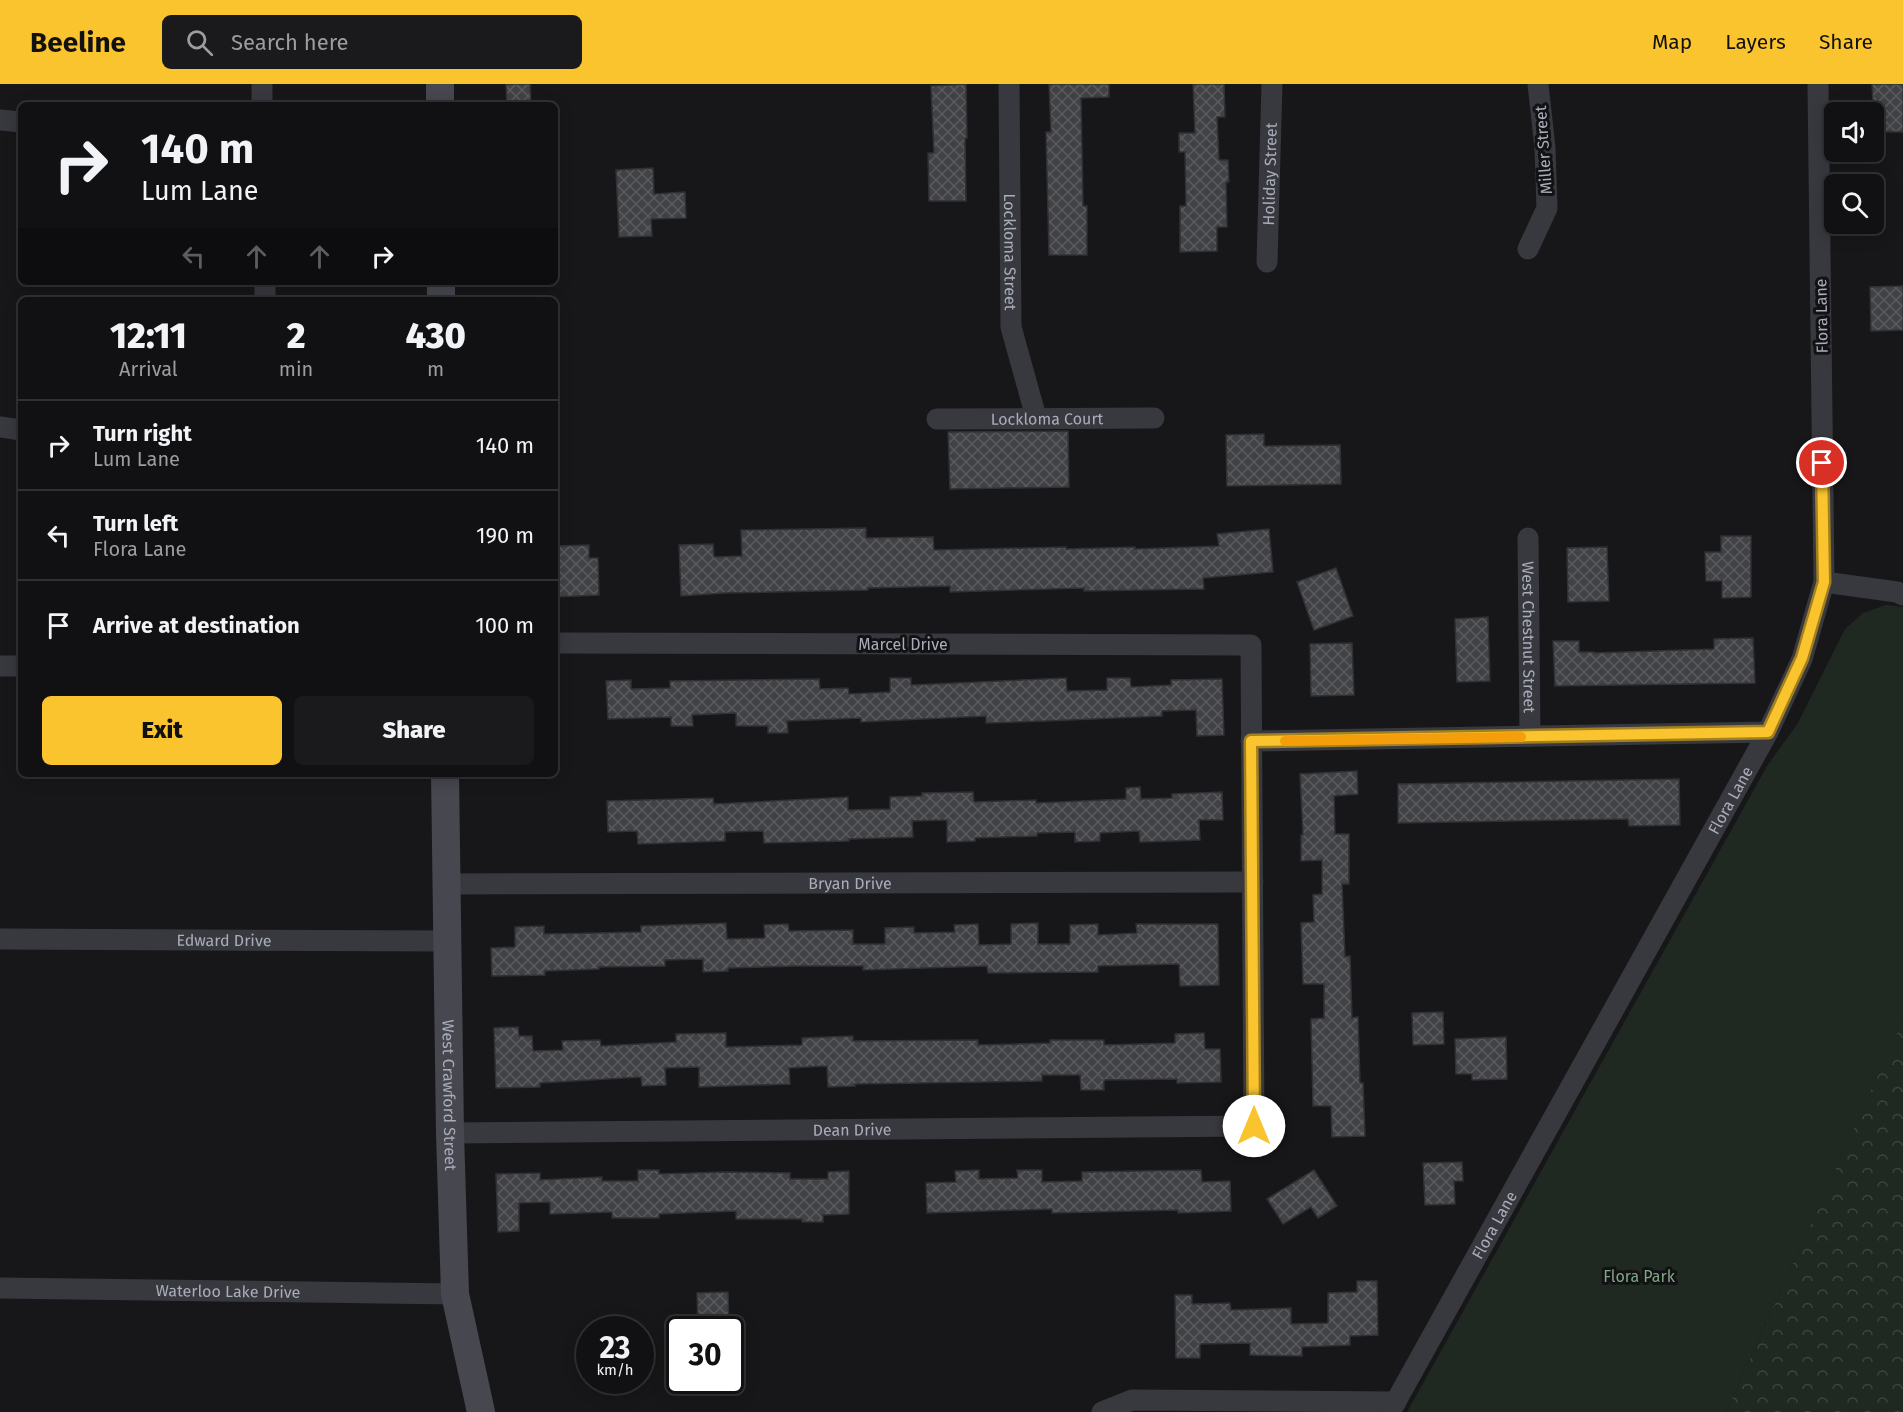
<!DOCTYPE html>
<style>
body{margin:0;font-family:"Fira Sans",sans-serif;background:#1a1a1c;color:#f1f3f6;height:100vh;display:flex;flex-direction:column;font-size:22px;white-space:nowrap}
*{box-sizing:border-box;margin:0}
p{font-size:20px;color:#9c9da0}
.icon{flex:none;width:33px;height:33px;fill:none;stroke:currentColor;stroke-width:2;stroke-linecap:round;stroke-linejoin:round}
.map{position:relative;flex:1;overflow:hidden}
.side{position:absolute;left:18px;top:213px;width:540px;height:480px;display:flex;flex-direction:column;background:#111113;border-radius:9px;box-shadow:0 3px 15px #0003,0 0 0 2px #303133}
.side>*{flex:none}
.top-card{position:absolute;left:18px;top:18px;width:540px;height:183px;border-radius:9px;box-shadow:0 3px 15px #0003,0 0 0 2px #303133;background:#111113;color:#f1f3f6;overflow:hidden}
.buttons{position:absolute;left:1824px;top:18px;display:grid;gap:12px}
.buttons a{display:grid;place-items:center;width:60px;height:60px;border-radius:9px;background:#111113;box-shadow:0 3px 15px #0003,0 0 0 2px #303133;font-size:30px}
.speed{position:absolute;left:576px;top:1232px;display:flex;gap:12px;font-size:30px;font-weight:700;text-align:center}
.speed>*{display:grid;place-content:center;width:78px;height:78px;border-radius:50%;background:#111113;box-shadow:0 3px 15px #0003,0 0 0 2px #303133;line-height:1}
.speed small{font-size:15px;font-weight:400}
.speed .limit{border:3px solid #111;border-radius:9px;background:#fff;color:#111}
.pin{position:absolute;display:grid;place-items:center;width:51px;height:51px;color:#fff;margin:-26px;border:3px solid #fff;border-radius:50%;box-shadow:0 2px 6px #0007}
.me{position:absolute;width:66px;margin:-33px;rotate:0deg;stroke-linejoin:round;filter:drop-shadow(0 0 4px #0008)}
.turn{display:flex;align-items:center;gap:21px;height:126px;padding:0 24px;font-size:27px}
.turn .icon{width:78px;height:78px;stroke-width:2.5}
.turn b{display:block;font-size:42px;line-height:51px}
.lanes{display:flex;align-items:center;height:57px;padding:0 24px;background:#0003;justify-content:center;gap:30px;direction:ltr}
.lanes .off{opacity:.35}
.eta{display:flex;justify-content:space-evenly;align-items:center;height:102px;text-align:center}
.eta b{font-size:36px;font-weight:800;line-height:42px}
.button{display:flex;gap:12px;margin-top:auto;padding:12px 24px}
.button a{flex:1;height:69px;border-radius:9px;background:#fac42f;color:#111;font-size:24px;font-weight:800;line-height:69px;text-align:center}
.button a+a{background:#1a1a1c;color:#f1f3f6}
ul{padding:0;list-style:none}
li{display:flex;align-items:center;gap:18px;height:90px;padding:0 24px;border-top:2px solid #303133}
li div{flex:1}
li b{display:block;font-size:22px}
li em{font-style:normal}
header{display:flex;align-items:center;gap:36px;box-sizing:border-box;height:84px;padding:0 30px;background:#fac42f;color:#111}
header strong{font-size:28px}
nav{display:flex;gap:33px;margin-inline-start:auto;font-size:21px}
.search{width:420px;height:54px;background:#1a1a1c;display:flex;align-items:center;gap:15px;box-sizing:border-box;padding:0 21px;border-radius:9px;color:#9c9da0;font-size:22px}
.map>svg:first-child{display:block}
</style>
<header>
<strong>Beeline</strong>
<div class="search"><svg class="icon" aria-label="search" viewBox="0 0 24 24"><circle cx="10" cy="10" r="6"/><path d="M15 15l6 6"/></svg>Search here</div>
<nav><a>Map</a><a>Layers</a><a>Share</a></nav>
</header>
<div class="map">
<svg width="1903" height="1328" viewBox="0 0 1903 1328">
<defs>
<pattern id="forest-crowns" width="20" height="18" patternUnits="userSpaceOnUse" patternTransform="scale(1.5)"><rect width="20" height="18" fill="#1f2821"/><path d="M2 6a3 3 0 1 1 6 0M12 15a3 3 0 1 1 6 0" fill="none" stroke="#3d443f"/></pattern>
<pattern id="building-cross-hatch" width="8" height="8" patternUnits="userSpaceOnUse" patternTransform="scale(1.5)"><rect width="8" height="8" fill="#414246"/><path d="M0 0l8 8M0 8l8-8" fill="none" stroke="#5a5b5f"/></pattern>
</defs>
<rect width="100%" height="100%" fill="#171719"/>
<path fill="url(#forest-crowns)" d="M1903 936V1328H1726L1902 937Z"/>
<path fill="#1f2821" d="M1886 521 1903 523V936L1726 1328H1407L1767 682 1798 639 1845 545 1863 529Z"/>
<g fill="url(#building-cross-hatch)" stroke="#313135" stroke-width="1.5">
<path d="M506 0H530L531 21H507Z"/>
<path d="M966 0 967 54H965L966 117H929L928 69H934L931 2Z"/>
<path d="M1049 0H1109V13L1081 14 1083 122H1087V171H1049L1046 48H1051Z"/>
<path d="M1193 0H1224L1225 33H1217L1219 76H1228L1229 98H1226L1227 143H1217V167L1180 168V122H1186L1185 68H1179V49H1195Z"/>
<path d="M1872 0H1903V48H1874Z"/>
<path d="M653 84 654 110 685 108 686 134 651 135 652 152 619 153 616 86Z"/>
<path d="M1903 202V246L1871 247 1870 203Z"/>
<path d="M1068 347 1069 403 950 405 948 348Z"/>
<path d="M1264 350V362L1340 361 1341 400 1227 402 1226 351Z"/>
<path d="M866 444V454L933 453 934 466 1066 463V465L1135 463V465L1219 462 1217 450 1269 445 1273 488 1203 494 1204 505 1084 507V504L950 508V502L868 504V506L725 509 681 512 679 461 713 460 714 473 742 472 741 446Z"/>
<path d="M1721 452H1751V513L1722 514V497H1706L1705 468H1721Z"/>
<path d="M589 461V474H598L599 511 555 513V462Z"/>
<path d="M1607 463 1609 517 1568 518 1567 464Z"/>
<path d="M1336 484 1353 532 1314 546 1297 498Z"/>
<path d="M1488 533 1490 597 1457 598 1455 535Z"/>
<path d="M1753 554 1755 599 1555 602 1553 557H1579V568H1594V569L1714 565V555Z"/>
<path d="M1352 559 1354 611 1311 612 1310 560Z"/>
<path d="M890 594H911V601L1066 594 1067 607 1107 606V594H1130L1131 603 1171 601V596L1222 595 1224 651 1197 652 1196 626 1162 627V632L1046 637 986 639V632L861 638V634L787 637 788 649H768V642H736V629L692 631 693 642H671V633L608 635 606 597 631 596V605L670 604V597L819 595 820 605 848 604 849 610 890 608Z"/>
<path d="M1357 687 1358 710 1334 712 1335 750H1349V800H1342L1345 873 1350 872 1352 934 1358 933 1360 999H1363L1365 1052 1332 1053 1331 1022H1313L1311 935 1324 934V900H1303L1301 839 1314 838 1313 811 1322 810V776L1301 777V751H1303L1300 690Z"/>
<path d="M1679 695 1680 741 1629 742 1628 735 1398 739V700Z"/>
<path d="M1140 703 1141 715 1172 714V710L1222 708 1223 736H1199L1200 756 1173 757 1140 758 1139 747 1100 749V757L1075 758V748L1037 749V752L975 754V757L947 758V736L912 737 913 753 849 755V757L764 759 763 747 725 748V757L638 760 637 747 608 748 607 717 713 714 714 720 848 713V726L890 725V713L922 712V709L973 708 974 718 1036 716V719L1126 715V704Z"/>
<path d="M726 839 727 855 765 854 764 841 788 840 789 847 853 846V860H885V844L914 843V849L955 848 954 841 978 840 979 861 1011 860V840L1038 839V860H1070V841L1098 840V851L1137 849 1136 840H1218L1219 901 1180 902 1179 880 1098 882V888L988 889 987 882 863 886V882H798L728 884V887L703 888V875L665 876V882L599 883V885L545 887V891L492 892 491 864 515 863V843L544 842V850L597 849 641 848V842Z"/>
<path d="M1443 928 1444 960 1413 961 1412 929Z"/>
<path d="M518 943 519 952H532L533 967 563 966 562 957 600 956 601 962 676 958V950L726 949V963L802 961V954L853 952V957L978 956V961L1050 959V956H1104V961L1175 959V950L1204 949 1205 965H1220L1221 998 1177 999V995L1104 996V1006H1081L1080 991H1042V997L855 1000V1002L828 1003 827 982 789 984 790 1000 699 1003V983L665 984 666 1001 642 1002 641 993 540 999V1003L496 1004 494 944Z"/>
<path d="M1506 953 1507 995 1472 996V990H1456L1455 955Z"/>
<path d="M1462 1078 1463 1097H1454L1455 1120 1425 1121 1423 1079Z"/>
<path d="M638 1086H659V1090L725 1088 790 1089V1095H828V1088L849 1087V1130L823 1131V1138H802V1135H736V1127L659 1130V1134H612V1128L550 1130V1118L519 1119V1147L498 1148 496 1090 540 1089V1096L602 1093V1097H638Z"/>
<path d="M979 1086V1095L1018 1094 1017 1086H1042V1098L1082 1097V1088L1201 1086 1202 1098 1230 1097 1231 1127 1178 1129V1126L1052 1129V1125L927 1129 926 1099 956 1098 955 1087Z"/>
<path d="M1314 1086 1337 1122 1318 1134 1311 1123 1283 1140 1267 1115Z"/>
<path d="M1357 1197H1377L1378 1251 1350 1252V1261L1302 1263V1272L1250 1271V1259L1200 1260V1274H1176L1175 1211H1192V1220L1230 1219 1231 1226 1291 1224V1240L1328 1239V1209L1357 1208Z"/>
<path d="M728 1208 729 1245H698L697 1209Z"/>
</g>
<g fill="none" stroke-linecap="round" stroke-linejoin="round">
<g stroke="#38393f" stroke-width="21">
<path d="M262 0V21"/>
<path id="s1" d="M1009 0 1011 243 1036 333"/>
<path d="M0 36 21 38"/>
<path d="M1528 165 1547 124 1545 64 1538 0"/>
<path id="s2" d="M1267 178 1272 0"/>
<path d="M265 198V216"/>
<path id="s3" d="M937 335 1154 334"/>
<path d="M0 343 21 346"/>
<path id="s4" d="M1528 454 1530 652"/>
<path d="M1824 498 1897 508 1903 511"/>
<path d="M0 582H21"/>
<path d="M1251 657 1768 648"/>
<path id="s5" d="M446 800 1253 798"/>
<path id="s6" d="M0 855 447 857"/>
<path id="s7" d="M450 1049 1254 1042 1251 561 555 559"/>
<path id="s8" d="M0 1204 455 1210"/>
<path d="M1102 1328 1132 1316 1396 1318"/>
<path id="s9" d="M1390 1328 1768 648 1802 575 1824 498 1818 0"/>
</g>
<g stroke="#46474f" stroke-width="28">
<path d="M440 0V21"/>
<path d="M441 198V216"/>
<path id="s10" d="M445 690 450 1049 455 1210 481 1328"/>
</g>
</g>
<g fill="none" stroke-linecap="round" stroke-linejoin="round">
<g stroke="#a27f1f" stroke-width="15">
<path id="route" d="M1254 1042 1251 657 1768 648 1802 574 1824 498 1822 379"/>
</g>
<use href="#route" stroke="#fac42f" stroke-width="10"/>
<path stroke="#f59e0b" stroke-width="10" d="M1285 657 1521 653"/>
</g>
<g text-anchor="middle" stroke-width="6" stroke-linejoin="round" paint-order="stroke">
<g font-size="16" fill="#a9adba" stroke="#121214">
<text transform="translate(1543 66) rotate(-94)" y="6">Miller Street</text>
<text dy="6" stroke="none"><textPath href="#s2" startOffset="88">Holiday Street</textPath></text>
<text dy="6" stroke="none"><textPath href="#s1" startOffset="168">Lockloma Street</textPath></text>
<text transform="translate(1821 232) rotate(-91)" y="6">Flora Lane</text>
<text dy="6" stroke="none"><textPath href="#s3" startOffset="110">Lockloma Court</textPath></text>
<text dy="6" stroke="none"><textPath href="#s4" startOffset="99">West Chestnut Street</textPath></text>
<text x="903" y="566">Marcel Drive</text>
<text dy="6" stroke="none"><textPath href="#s9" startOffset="700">Flora Lane</textPath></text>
<text dy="6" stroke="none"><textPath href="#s5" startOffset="404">Bryan Drive</textPath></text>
<text dy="6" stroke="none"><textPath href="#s6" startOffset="224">Edward Drive</textPath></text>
<text dy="6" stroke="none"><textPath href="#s10" startOffset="321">West Crawford Street</textPath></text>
<text dy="6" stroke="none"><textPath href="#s7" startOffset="402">Dean Drive</textPath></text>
<text dy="6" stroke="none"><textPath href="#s9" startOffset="214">Flora Lane</textPath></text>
<text dy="6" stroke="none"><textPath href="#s8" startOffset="228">Waterloo Lake Drive</textPath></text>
</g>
<g font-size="16" fill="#7fa684" stroke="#121214">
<text x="1639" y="1198">Flora Park</text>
</g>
</g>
</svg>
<div class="buttons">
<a><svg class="icon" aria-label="sound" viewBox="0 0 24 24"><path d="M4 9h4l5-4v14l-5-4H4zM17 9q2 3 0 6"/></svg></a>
<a><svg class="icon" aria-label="search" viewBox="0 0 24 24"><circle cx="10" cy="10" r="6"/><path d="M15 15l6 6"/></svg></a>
</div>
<div class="speed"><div>23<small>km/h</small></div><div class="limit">30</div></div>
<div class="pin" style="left:1822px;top:379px;background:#d93025"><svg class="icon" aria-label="arrive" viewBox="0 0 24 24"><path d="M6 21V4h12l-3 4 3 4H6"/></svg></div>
<svg class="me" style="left:1254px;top:1042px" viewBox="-20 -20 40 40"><circle r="19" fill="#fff"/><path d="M0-13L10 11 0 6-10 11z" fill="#fac42f"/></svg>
<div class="top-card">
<div class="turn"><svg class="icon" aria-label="right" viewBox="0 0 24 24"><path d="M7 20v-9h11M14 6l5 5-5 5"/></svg><div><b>140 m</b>Lum Lane</div></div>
<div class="lanes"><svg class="icon off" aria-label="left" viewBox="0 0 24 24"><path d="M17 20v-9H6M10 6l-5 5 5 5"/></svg><svg class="icon off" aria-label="ahead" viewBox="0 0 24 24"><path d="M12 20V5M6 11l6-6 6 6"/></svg><svg class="icon off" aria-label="ahead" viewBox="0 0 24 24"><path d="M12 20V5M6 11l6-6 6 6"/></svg><svg class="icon" aria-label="right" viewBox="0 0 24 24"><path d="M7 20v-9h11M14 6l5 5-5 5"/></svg></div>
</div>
<section class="side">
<div class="eta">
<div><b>12:11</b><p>Arrival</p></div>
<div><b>2</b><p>min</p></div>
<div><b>430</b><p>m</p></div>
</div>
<ul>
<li><svg class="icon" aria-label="right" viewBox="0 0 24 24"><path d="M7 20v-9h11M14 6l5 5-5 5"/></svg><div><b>Turn right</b><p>Lum Lane</p></div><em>140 m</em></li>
<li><svg class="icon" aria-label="left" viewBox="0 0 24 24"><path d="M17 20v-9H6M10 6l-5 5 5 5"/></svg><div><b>Turn left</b><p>Flora Lane</p></div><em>190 m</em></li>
<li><svg class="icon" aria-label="arrive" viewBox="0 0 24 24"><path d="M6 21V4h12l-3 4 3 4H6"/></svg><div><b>Arrive at destination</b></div><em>100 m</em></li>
</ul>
<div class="button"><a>Exit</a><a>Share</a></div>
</section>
</div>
